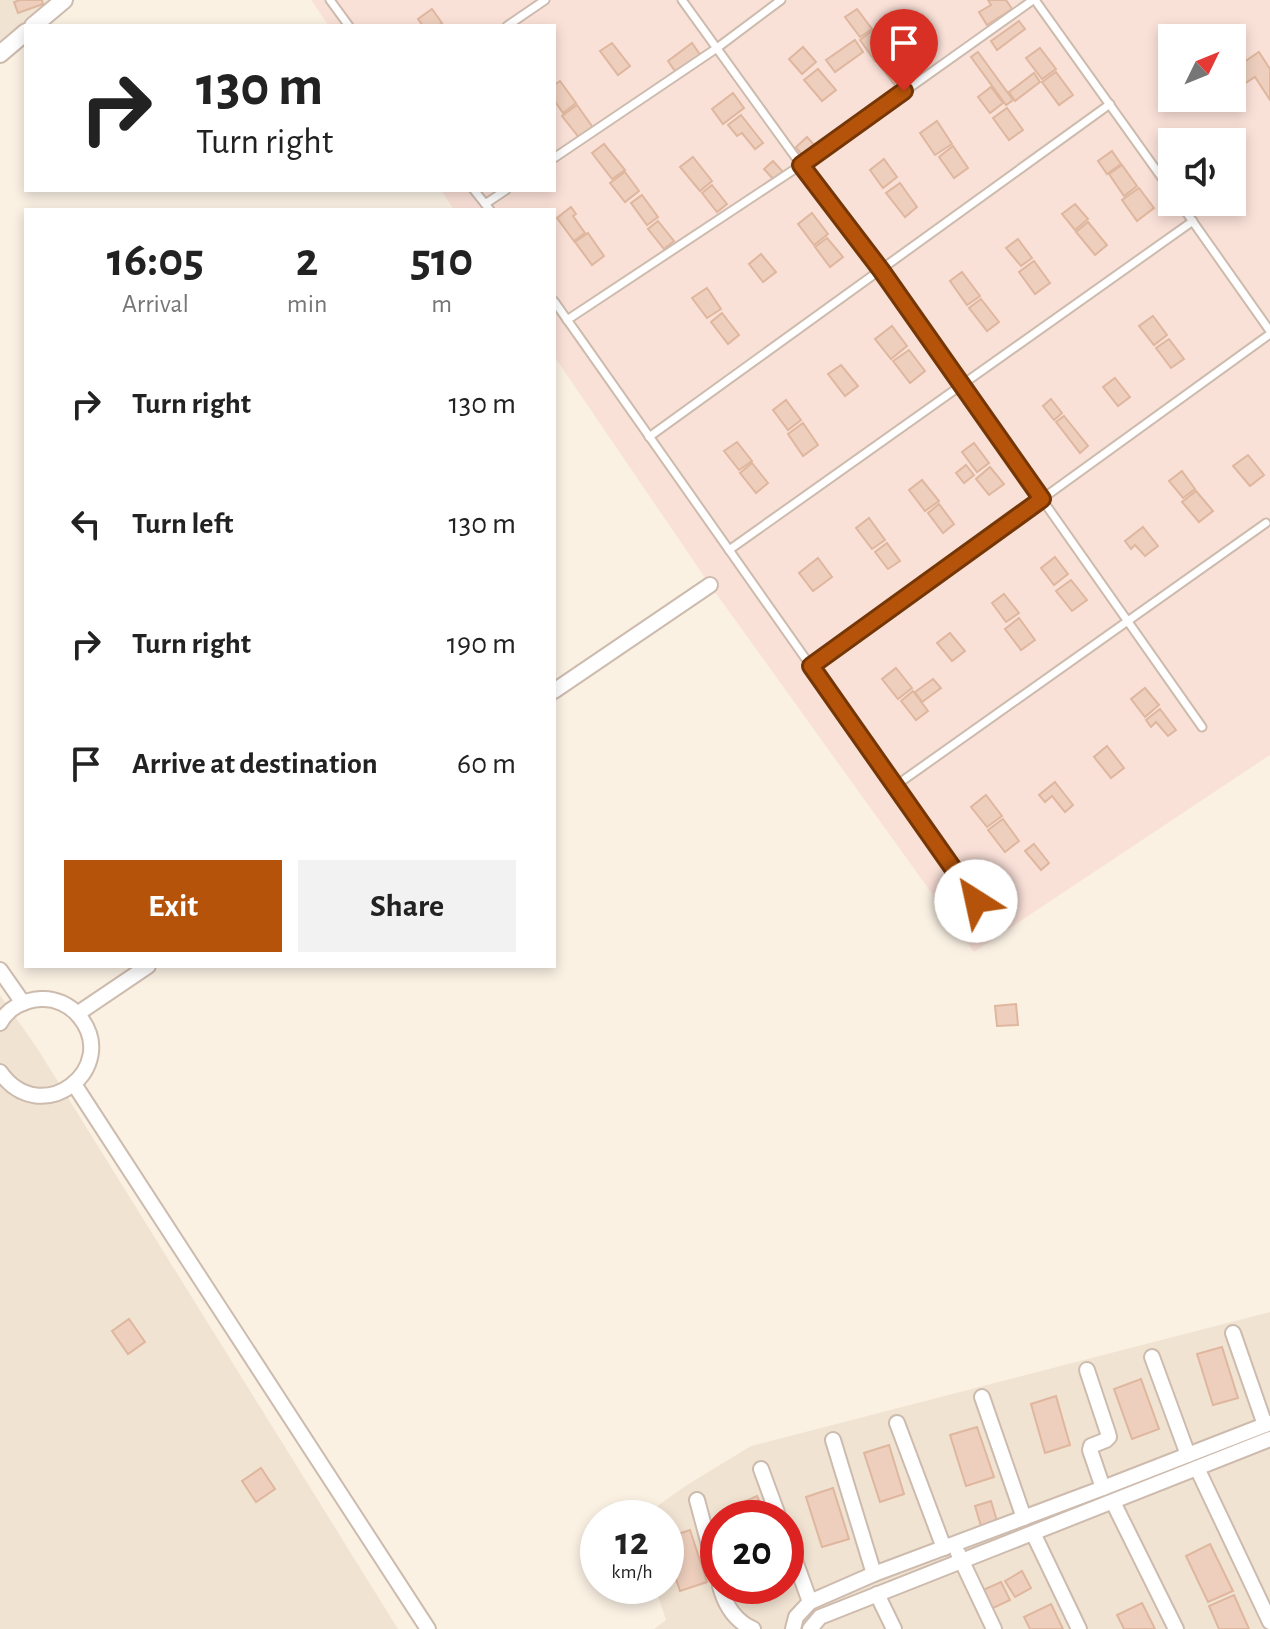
<!DOCTYPE html>
<style>
body{margin:0;font-family:"Alegreya Sans",sans-serif;background:#f2f2f2;color:#222;height:100vh;display:flex;flex-direction:column;font-size:30px;white-space:nowrap}
*{box-sizing:border-box;margin:0}
p{font-size:26px;color:#767676}
.icon{flex:none;width:44px;height:44px;fill:none;stroke:currentColor;stroke-width:2;stroke-linecap:round;stroke-linejoin:round}
.map{position:relative;flex:1;overflow:hidden}
.panel{position:absolute;left:24px;top:208px;width:532px;height:760px;display:flex;flex-direction:column;background:#fff;border-radius:0px;box-shadow:0 4px 12px #0003}
.panel>*{flex:none}
.guide{position:absolute;left:24px;top:24px;width:532px;height:168px;border-radius:0px;box-shadow:0 4px 12px #0003;background:#fff;color:#222;overflow:hidden}
.needle{width:52px;rotate:47deg}
.buttons{position:absolute;left:1158px;top:24px;display:grid;gap:16px}
.buttons a{display:grid;place-items:center;width:88px;height:88px;border-radius:0px;background:#fff;box-shadow:0 4px 12px #0003;font-size:40px}
.speed{position:absolute;left:580px;top:1500px;display:flex;gap:16px;font-size:40px;font-weight:700;text-align:center}
.speed>*{display:grid;place-content:center;width:104px;height:104px;border-radius:50%;background:#fff;box-shadow:0 4px 12px #0003;line-height:1}
.speed small{font-size:20px;font-weight:400}
.speed .limit{border:12px solid #d22;background:#fff;color:#111}
.pin{position:absolute;display:grid;place-items:center;width:68px;height:68px;color:#fff;margin:-82px -34px;border-radius:50% 50% 50% 0;rotate:-45deg;box-shadow:0 0 8px #0007}
.pin .icon{rotate:45deg}
.me{position:absolute;width:88px;margin:-44px;rotate:325deg;stroke-linejoin:round;filter:drop-shadow(0 0 6px #0008)}
.turn{display:flex;align-items:center;gap:28px;height:168px;padding:0 40px;font-size:36px}
.turn .icon{width:104px;height:104px;stroke-width:2.5}
.turn b{display:block;font-size:56px;line-height:68px}
.eta{display:flex;justify-content:space-evenly;align-items:center;height:136px;text-align:center}
.eta b{font-size:48px;font-weight:700;line-height:56px}
.primary-button{display:flex;gap:16px;margin-top:auto;padding:16px 40px}
.primary-button a{flex:1;height:92px;border-radius:0px;background:#b45309;color:#fff;font-size:32px;font-weight:700;line-height:92px;text-align:center}
.primary-button a+a{background:#f2f2f2;color:#222}
ul{padding:0;list-style:none}
li{display:flex;align-items:center;gap:24px;height:120px;padding:0 40px}
li div{flex:1}
li b{display:block;font-size:30px}
li em{font-style:normal}
.map>svg:first-child{display:block}
</style>
<div class="map">
<svg width="1270" height="1629" viewBox="0 0 1270 1629">
<rect width="100%" height="100%" fill="#faf1e3"/>
<g fill="#f1e3d2" fill-rule="evenodd">
<path d="M0 0H64L0 54Z"/>
<path d="M0 995 37 1048 398 1629H0Z"/>
<path d="M1270 1312V1629H654L666 1620 655 1586H666V1518H640L687 1485 751 1446ZM718 1518H786V1586H718Z"/>
</g>
<path fill="#fae1d8" fill-rule="evenodd" d="M311 0H1270V755L974 952 710 585 554 356V210H454L441 190H554V26H329ZM1172 38H1232V98H1172ZM1172 142H1232V202H1172Z"/>
<g fill="#eecfbd" stroke="#dfb69e" stroke-width="2">
<path d="M20 0H42L43 4 18 13 14 2Z"/>
<path d="M988 0H1006L1012 9 987 25 979 12 991 5Z"/>
<path d="M432 9 442 23 438 26H423L418 19Z"/>
<path d="M857 9 872 29 860 37 845 17Z"/>
<path d="M1019 21 1025 29 997 50 991 41Z"/>
<path d="M872 31 887 51 875 61 860 40Z"/>
<path d="M855 40 863 52 835 72 826 60Z"/>
<path d="M612 43 630 66 618 75 600 51Z"/>
<path d="M692 43 701 56 677 74 668 61Z"/>
<path d="M803 47 816 62 802 74 789 59Z"/>
<path d="M1040 48 1056 69 1042 79 1026 58Z"/>
<path d="M978 52 1013 100 1006 105 971 57Z"/>
<path d="M1259 52 1270 69V100L1255 77 1232 92V70Z"/>
<path d="M887 54 904 77 894 84 877 62Z"/>
<path d="M818 69 836 90 822 101 804 80Z"/>
<path d="M1056 72 1073 95 1059 105 1042 82Z"/>
<path d="M1034 73 1040 82 1015 101 1009 92Z"/>
<path d="M560 81 576 103 563 113 554 100V85Z"/>
<path d="M991 87 1003 103 990 113 978 97Z"/>
<path d="M733 93 744 108 723 124 712 109Z"/>
<path d="M577 105 594 129 580 139 562 116Z"/>
<path d="M1007 108 1023 130 1009 140 993 118Z"/>
<path d="M741 115 763 143 755 149 742 133 737 136 728 125Z"/>
<path d="M937 121 952 144 935 155 920 133Z"/>
<path d="M807 137 816 147 804 157 796 147Z"/>
<path d="M604 144 625 170 612 179 592 153Z"/>
<path d="M953 146 968 168 954 178 939 157Z"/>
<path d="M1112 151 1121 164 1107 174 1098 161Z"/>
<path d="M693 157 712 181 700 191 680 167Z"/>
<path d="M884 159 897 177 883 188 870 170Z"/>
<path d="M773 161 783 172 774 180 764 169Z"/>
<path d="M1122 165 1137 186 1124 196 1109 174Z"/>
<path d="M625 172 639 191 625 202 610 183Z"/>
<path d="M900 183 917 207 905 217 886 193Z"/>
<path d="M712 185 727 204 717 212 702 193Z"/>
<path d="M1139 188 1154 208 1137 221 1122 200Z"/>
<path d="M642 195 658 217 647 225 631 203Z"/>
<path d="M1075 204 1088 219 1075 230 1062 214Z"/>
<path d="M571 207 576 214 573 216 585 233 574 241 557 218Z"/>
<path d="M812 213 828 234 814 245 798 224Z"/>
<path d="M658 221 674 241 664 249 648 229Z"/>
<path d="M1088 222 1107 245 1095 255 1076 232Z"/>
<path d="M588 233 604 256 592 265 575 242Z"/>
<path d="M827 238 843 257 830 267 815 247Z"/>
<path d="M1018 239 1032 258 1021 266 1006 248Z"/>
<path d="M761 254 776 272 763 282 749 264Z"/>
<path d="M1034 261 1050 283 1035 294 1019 272Z"/>
<path d="M962 272 980 296 967 305 950 281Z"/>
<path d="M707 288 721 309 707 318 692 298Z"/>
<path d="M981 299 999 322 987 331 969 308Z"/>
<path d="M722 313 739 335 728 344 711 322Z"/>
<path d="M1153 316 1167 335 1154 345 1139 326Z"/>
<path d="M892 326 907 346 891 359 875 339Z"/>
<path d="M1169 339 1184 359 1171 368 1156 348Z"/>
<path d="M909 350 925 371 910 383 893 361Z"/>
<path d="M841 365 858 386 845 396 828 374Z"/>
<path d="M1115 378 1130 397 1118 406 1103 387Z"/>
<path d="M1051 399 1062 413 1054 420 1043 406Z"/>
<path d="M786 400 801 420 788 430 773 410Z"/>
<path d="M1064 416 1088 446 1080 453 1056 422Z"/>
<path d="M803 423 818 445 803 456 788 434Z"/>
<path d="M737 442 752 461 739 470 724 451Z"/>
<path d="M974 443 989 463 977 472 962 452Z"/>
<path d="M1248 455 1264 475 1250 486 1233 466Z"/>
<path d="M752 463 768 483 756 493 740 473Z"/>
<path d="M966 465 974 475 964 483 956 473Z"/>
<path d="M990 467 1004 484 989 495 976 479Z"/>
<path d="M1182 471 1195 489 1183 498 1169 481Z"/>
<path d="M922 480 939 501 925 511 909 490Z"/>
<path d="M1196 491 1213 511 1199 522 1182 502Z"/>
<path d="M939 504 954 524 943 533 928 513Z"/>
<path d="M869 518 885 540 872 549 856 528Z"/>
<path d="M1143 527 1158 546 1145 556 1135 545 1131 549 1125 541Z"/>
<path d="M887 543 900 561 888 569 875 552Z"/>
<path d="M1055 557 1068 574 1054 585 1041 568Z"/>
<path d="M818 558 832 577 813 591 799 573Z"/>
<path d="M1071 580 1087 600 1072 611 1056 591Z"/>
<path d="M1004 594 1019 613 1006 622 992 603Z"/>
<path d="M1019 618 1035 640 1021 650 1005 629Z"/>
<path d="M950 633 965 651 952 661 937 643Z"/>
<path d="M896 668 912 688 898 699 882 679Z"/>
<path d="M933 679 941 688 922 702 915 692Z"/>
<path d="M1145 688 1159 705 1145 717 1131 699Z"/>
<path d="M913 691 928 711 916 720 901 701Z"/>
<path d="M1160 709 1176 730 1168 736 1156 722 1151 727 1146 720Z"/>
<path d="M1107 746 1124 768 1111 778 1094 757Z"/>
<path d="M1055 782 1073 805 1065 812 1052 796 1045 802 1039 795Z"/>
<path d="M986 795 1002 816 987 827 971 807Z"/>
<path d="M1003 819 1019 841 1005 852 988 830Z"/>
<path d="M1034 844 1049 863 1041 870 1025 851Z"/>
<path d="M1016 1004 1018 1025 997 1026 995 1006Z"/>
<path d="M129 1319 145 1342 128 1354 112 1331Z"/>
<path d="M1222 1347 1238 1398 1213 1405 1197 1354Z"/>
<path d="M1141 1379 1159 1429 1132 1439 1114 1389Z"/>
<path d="M1056 1396 1070 1445 1045 1453 1031 1404Z"/>
<path d="M977 1427 994 1477 966 1486 950 1435Z"/>
<path d="M889 1445 904 1494 880 1502 864 1453Z"/>
<path d="M261 1468 275 1489 256 1502 242 1481Z"/>
<path d="M833 1488 849 1539 822 1547 806 1497Z"/>
<path d="M757 1496 767 1518H734L730 1508Z"/>
<path d="M991 1501 997 1521 981 1526 975 1506Z"/>
<path d="M690 1530 707 1582 680 1591 666 1549V1538Z"/>
<path d="M1210 1544 1233 1591 1208 1602 1186 1556Z"/>
<path d="M1022 1571 1031 1588 1015 1597 1005 1581Z"/>
<path d="M1001 1582 1010 1600 991 1609 983 1590Z"/>
<path d="M1234 1595 1249 1629H1219L1209 1606Z"/>
<path d="M1142 1603 1155 1629H1124L1117 1615Z"/>
<path d="M1051 1604 1063 1629H1030L1024 1617Z"/>
</g>
<g fill="none" stroke-linecap="round" stroke-linejoin="round">
<g stroke="#cdbbae" stroke-width="11">
<g id="service">
<path d="M330 0 349 26"/>
<path d="M682 0 801 165 881 270 1202 727"/>
<path d="M1035 0 1172 192"/>
<path d="M507 26 545 0"/>
<path d="M554 158 717 48 781 0"/>
<path d="M474 190 490 210"/>
<path d="M1179 202 1270 331"/>
<path d="M485 204 506 190"/>
<path d="M554 301 976 901"/>
<path d="M567 320 801 165 1033 0"/>
<path d="M649 437 1110 104"/>
<path d="M729 550 1193 221"/>
<path d="M811 666 1270 334"/>
<path d="M895 786 1266 523"/>
</g>
</g>
<g stroke="#cdbbae" stroke-width="18">
<g id="minor">
<path d="M554 691 710 585"/>
<path d="M0 970 23 1003"/>
<path d="M77 1014 148 966"/>
<path d="M0 1023C8 1008 24 1000 41 999 55 998 70 1005 79 1016 122 1068 41 1131 0 1072"/>
<path d="M74 1084 428 1629"/>
<path d="M1233 1333 1265 1425"/>
<path d="M1152 1357 1188 1455"/>
<path d="M1087 1370 1108 1433 1109 1437 1106 1440 1091 1446 1090 1450 1103 1488"/>
<path d="M982 1397 1024 1518"/>
<path d="M897 1423 944 1548"/>
<path d="M833 1440 874 1574"/>
<path d="M1197 1468 1270 1622"/>
<path d="M761 1469 779 1518"/>
<path d="M697 1500 718 1578"/>
<path d="M1113 1502 1176 1629"/>
<path d="M1033 1533 1079 1629"/>
<path d="M786 1536 810 1602"/>
<path d="M958 1553 994 1629"/>
<path d="M720 1586C725 1605 735 1621 753 1629"/>
<path d="M877 1594 894 1629"/>
<path d="M793 1629 796 1617 810 1602 874 1574 1103 1488 1270 1423"/>
<path d="M810 1629 820 1617 1270 1439"/>
</g>
</g>
<g stroke="#cdbbae" stroke-width="20">
<g id="tertiary">
<path d="M33 26 64 0"/>
<path d="M0 54 26 32"/>
</g>
</g>
<use href="#service" stroke="#fff" stroke-width="7"/>
<use href="#minor" stroke="#fff" stroke-width="14"/>
<use href="#tertiary" stroke="#fff" stroke-width="16"/>
</g>
<g fill="none" stroke-linecap="round" stroke-linejoin="round">
<g stroke="#753606" stroke-width="20">
<path id="route" d="M904 91 801 165 881 270 1042 499 811 666 976 901"/>
</g>
<use href="#route" stroke="#b45309" stroke-width="14"/>
</g>
</svg>
<div class="buttons">
<a><svg class="needle" viewBox="-14 -14 28 28"><path d="M0-13l5 13h-10z" fill="#e53935"/><path d="M0 13l5-13h-10z" fill="#767676"/></svg></a>
<a><svg class="icon" aria-label="sound" viewBox="0 0 24 24"><path d="M4 9h4l5-4v14l-5-4H4zM17 9q2 3 0 6"/></svg></a>
</div>
<div class="speed"><div>12<small>km/h</small></div><div class="limit">20</div></div>
<div class="pin" style="left:904px;top:91px;background:#d93025"><svg class="icon" aria-label="arrive" viewBox="0 0 24 24"><path d="M6 21V4h12l-3 4 3 4H6"/></svg></div>
<svg class="me" style="left:976px;top:901px" viewBox="-20 -20 40 40"><circle r="19" fill="#fff"/><path d="M0-13L10 11 0 6-10 11z" fill="#b45309"/></svg>
<div class="guide">
<div class="turn"><svg class="icon" aria-label="right" viewBox="0 0 24 24"><path d="M7 20v-9h11M14 6l5 5-5 5"/></svg><div><b>130 m</b>Turn right</div></div>
</div>
<section class="panel">
<div class="eta">
<div><b>16:05</b><p>Arrival</p></div>
<div><b>2</b><p>min</p></div>
<div><b>510</b><p>m</p></div>
</div>
<ul>
<li><svg class="icon" aria-label="right" viewBox="0 0 24 24"><path d="M7 20v-9h11M14 6l5 5-5 5"/></svg><div><b>Turn right</b></div><em>130 m</em></li>
<li><svg class="icon" aria-label="left" viewBox="0 0 24 24"><path d="M17 20v-9H6M10 6l-5 5 5 5"/></svg><div><b>Turn left</b></div><em>130 m</em></li>
<li><svg class="icon" aria-label="right" viewBox="0 0 24 24"><path d="M7 20v-9h11M14 6l5 5-5 5"/></svg><div><b>Turn right</b></div><em>190 m</em></li>
<li><svg class="icon" aria-label="arrive" viewBox="0 0 24 24"><path d="M6 21V4h12l-3 4 3 4H6"/></svg><div><b>Arrive at destination</b></div><em>60 m</em></li>
</ul>
<div class="primary-button"><a>Exit</a><a>Share</a></div>
</section>
</div>
